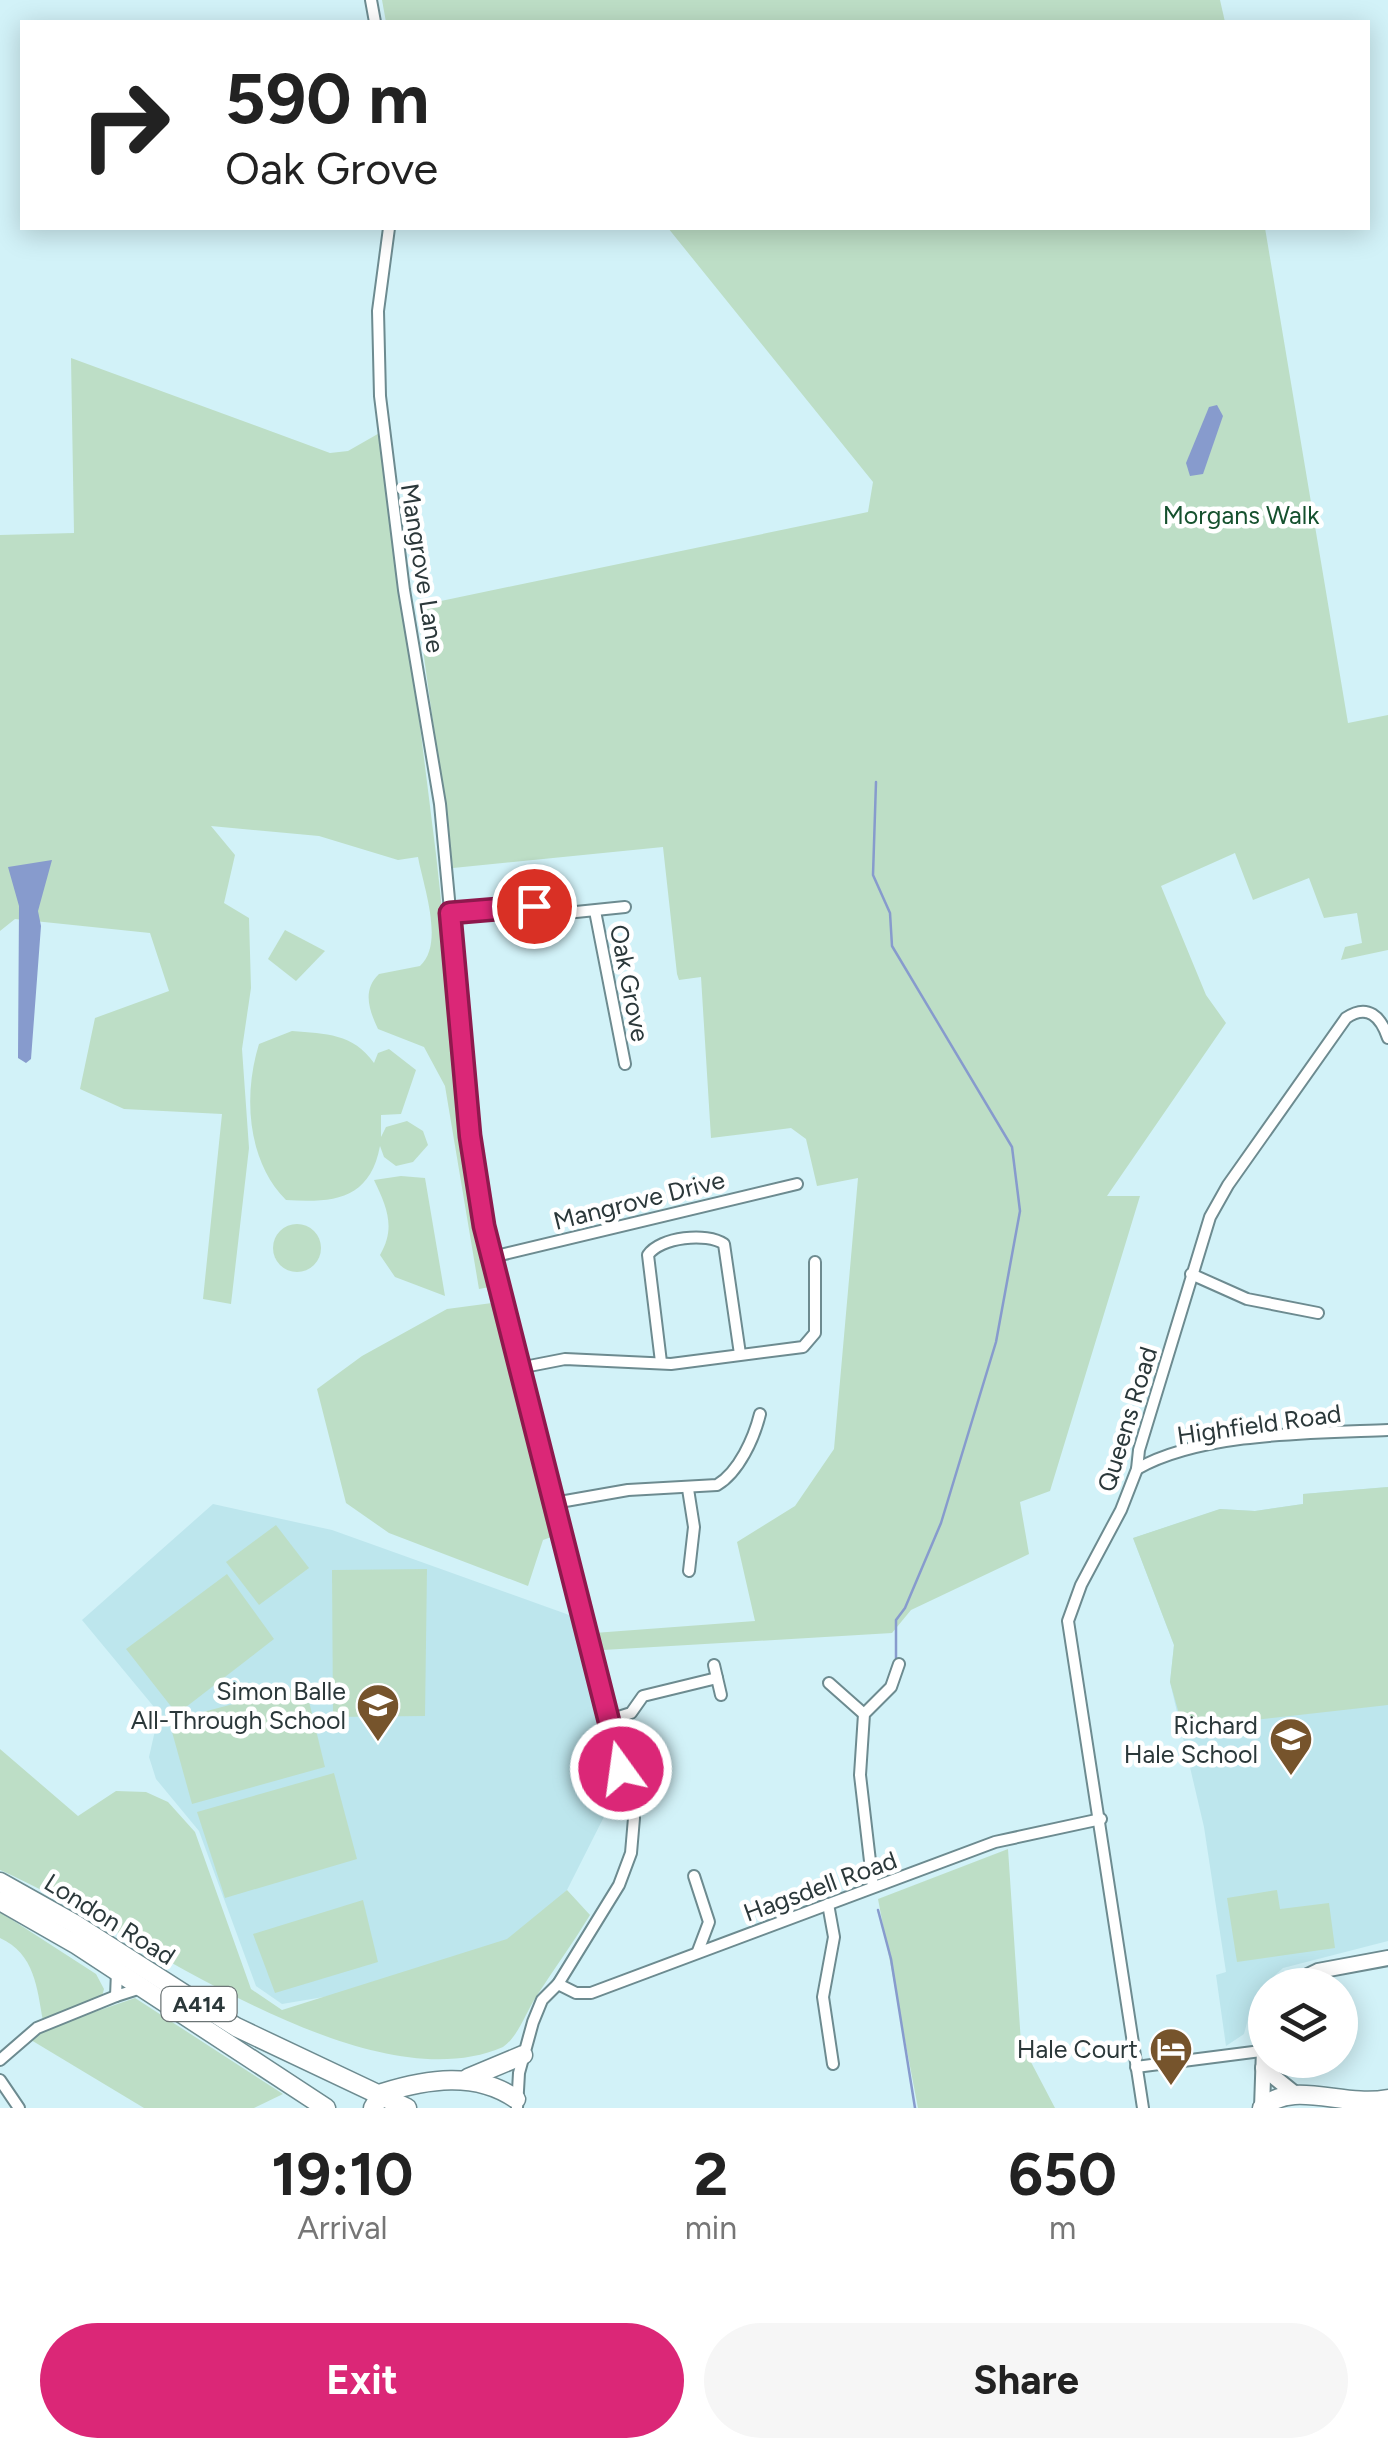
<!DOCTYPE html>
<style>
body{margin:0;font-family:Figtree,sans-serif;background:#f6f6f6;color:#222;height:100vh;display:flex;flex-direction:column;font-size:38px;white-space:nowrap}
*{box-sizing:border-box;margin:0}
p{font-size:32px;color:#767676}
.icon{flex:none;width:55px;height:55px;fill:none;stroke:currentColor;stroke-width:2;stroke-linecap:round;stroke-linejoin:round}
.map{position:relative;height:2108px;overflow:hidden}
.drawer{display:flex;flex-direction:column;background:#fff;flex:1}
.drawer>*{flex:none}
.guide{position:absolute;left:20px;top:20px;width:1350px;height:210px;border-radius:0px;box-shadow:0 5px 25px #0003;background:#fff;color:#222;overflow:hidden}
.tools{position:absolute;left:1248px;top:1968px;display:grid;gap:20px}
.tools a{display:grid;place-items:center;width:110px;height:110px;border-radius:50%;background:#fff;box-shadow:0 5px 25px #0003;font-size:50px}
.pin{position:absolute;display:grid;place-items:center;width:85px;height:85px;color:#fff;margin:-42px;border:5px solid #fff;border-radius:50%;box-shadow:0 2px 10px #0007}
.me{position:absolute;width:110px;margin:-55px;rotate:346deg;stroke-linejoin:round;filter:drop-shadow(0 0 8px #0008)}
.turn{display:flex;align-items:center;gap:35px;height:210px;padding:0 40px;font-size:45px}
.turn .icon{width:130px;height:130px;stroke-width:2.5}
.turn b{display:block;font-size:70px;line-height:85px}
.eta{display:flex;justify-content:space-evenly;align-items:center;height:170px;text-align:center}
.eta b{font-size:60px;font-weight:700;line-height:70px}
.cta{display:flex;gap:20px;margin-top:auto;padding:20px 40px}
.cta a{flex:1;height:115px;border-radius:60px;background:#db2777;color:#fff;font-size:40px;font-weight:700;line-height:115px;text-align:center}
.cta a+a{background:#f6f6f6;color:#222}
.map>svg:first-child{display:block}
</style>
<div class="map">
<svg width="1388" height="2108" viewBox="0 0 1388 2108">
<rect width="100%" height="100%" fill="#d2f2f8"/>
<g fill="#bde6ed">
<path d="M1388 1487V1941L1283 1968 1264 1985 1252 2004 1244 2034 1226 2046 1216 1975 1226 1972 1204 1827 1170 1682 1174 1645 1133 1538 1220 1509 1255 1511 1303 1504V1494Z"/>
<path d="M213 1504 332 1530 572 1616 618 1789 567 1890 490 1969 282 2004 256 1986 199 1831 156 1779 149 1757 159 1713 82 1620Z"/>
</g>
<g fill="#bddec6">
<path d="M382 0H1220L1225 22H386Z"/>
<path d="M668 228H1265L1348 723 1388 715V950L1341 960 1345 947 1362 943 1357 913 1324 918 1309 878 1253 900 1235 853 1161 886 1206 995 1226 1023 1107 1196H1140L1050 1491 1020 1502 1029 1554 911 1610 892 1633 603 1650 594 1633 755 1621 737 1542 795 1506 834 1449 858 1178 817 1186 806 1139 791 1128 711 1138 701 977 679 980 677 974 663 847 453 868 417 606 868 512 873 482Z"/>
<path d="M71 358 330 453 348 451 383 431 436 854 476 1223 495 1286 479 1289 445 1086 424 1047 378 1029C369 1010 362 990 379 974L420 966C445 944 423 885 418 857L398 860 319 836 211 826 235 855 224 903 249 918 251 988 242 1049 249 1148 231 1304 203 1299 222 1114 124 1109 80 1089 95 1018 169 991 150 933 15 919 0 931V535L74 533Z"/>
<path d="M285 930 325 951 296 981 268 959Z"/>
<path d="M292 1031C326 1034 353 1033 374 1063L378 1053 389 1049 416 1070 401 1114 381 1115V1137L386 1127 407 1121 423 1131 428 1145 413 1162 396 1166 384 1157 380 1146C370 1200 333 1203 286 1200 247 1161 243 1095 259 1044Z"/>
<path d="M401 1176 425 1178 445 1296 395 1277 380 1255C396 1228 387 1207 374 1180Z"/>
<circle cx="297" cy="1248" r="24"/>
<path d="M492 1303 557 1535 543 1540 528 1586 389 1533 346 1503 317 1389 362 1356 447 1309Z"/>
<path d="M1388 1487V1705L1183 1728 1170 1682 1174 1645 1133 1538 1220 1509 1255 1511 1303 1504V1494Z"/>
<path d="M276 1525 309 1568 259 1605 226 1562Z"/>
<path d="M427 1569 425 1716 333 1717 332 1570Z"/>
<path d="M227 1574 274 1639 177 1714 126 1649Z"/>
<path d="M305 1685 325 1767 192 1804 169 1721Z"/>
<path d="M0 1749 78 1816 116 1791 146 1792 168 1802 195 1832 251 1989 282 2010 507 1939 567 1890 590 1915C573 1943 554 1969 536 1997 526 2012 518 2037 503 2047 362 2108 127 1925 0 1870Z"/>
<path d="M334 1773 357 1859 225 1898 197 1812Z"/>
<path d="M1008 1849 1021 2043 1055 2108H918L878 1899Z"/>
<path d="M1277 1890 1280 1909 1329 1903 1335 1948 1237 1962 1227 1898Z"/>
<path d="M363 1900 378 1962 275 1993 253 1934Z"/>
<path d="M0 1912 96 1974 104 1989 101 2000 43 2021C37 1988 35 1954 0 1938Z"/>
<path d="M135 1998 283 2094 254 2108H144L31 2040 45 2029Z"/>
</g>
<g fill="#879bcd">
<path d="M1217 405 1223 416 1203 474 1190 476 1186 463 1209 407Z"/>
<path d="M52 860 38 911 41 926 31 1059 26 1063 18 1058 19 906 8 867Z"/>
</g>
<g fill="none" stroke-linecap="round" stroke-linejoin="round">
<g stroke="#879bcd" stroke-width="2.5">
<path d="M876 782 873 875 890 913 892 946 1012 1147 1020 1211 996 1342 941 1523 905 1608 896 1620V1661"/>
<path d="M878 1910 891 1959 915 2108"/>
</g>
<g stroke="#6d8b90" stroke-width="14">
<g id="street">
<path d="M371 0 375 22"/>
<path d="M389 228 378 311 380 396 404 590 440 804 475 1175 484 1226 634 1818 631 1853 619 1885 558 1984 542 2000 533 2022 519 2073 517 2108"/>
<path d="M595 911 625 1064"/>
<path d="M450 913 522 906 576 912 625 907"/>
<path d="M492 1257 797 1184"/>
<path d="M1191 1274 1247 1299 1318 1313"/>
<path d="M661 1362 648 1255C660 1237 707 1232 724 1244L740 1354"/>
<path d="M519 1368 565 1359 671 1364 803 1347 815 1333V1262"/>
<path d="M1137 1469C1201 1432 1315 1433 1388 1430"/>
<path d="M688 1489 694 1527 689 1571"/>
<path d="M554 1503 628 1490 717 1485C739 1472 754 1438 760 1414"/>
<path d="M714 1665 721 1695"/>
<path d="M829 1683 864 1714"/>
<path d="M609 1720 631 1713 643 1696 717 1678"/>
<path d="M694 1876 709 1922 698 1951"/>
<path d="M873 1887 860 1775 864 1714 891 1687 899 1664"/>
<path d="M828 1904 834 1937 823 1997 833 2064"/>
<path d="M117 1972 116 1996 141 1988"/>
<path d="M558 1984 576 1993H591L995 1842 1101 1819"/>
<path d="M0 2060 37 2028 116 1996"/>
<path d="M1136 2067 1261 2051"/>
<path d="M0 2080 19 2108"/>
<path d="M1143 2108 1068 1621 1081 1585 1121 1510 1137 1469 1139 1450 1210 1217 1228 1185 1346 1018C1368 1003 1381 1017 1388 1038"/>
</g>
</g>
<g stroke="#6d8b90" stroke-width="18">
<g id="secondary">
<path d="M1289 1985 1318 1971 1388 1958"/>
<path d="M1263 2068 1294 2093"/>
<path d="M1262 2108 1265 2020"/>
</g>
</g>
<g stroke="#6d8b90" stroke-width="21">
<g id="highway">
<path d="M0 1882 75 1924 236 2027 407 2108"/>
<path d="M0 1901 77 1945 326 2108"/>
<path d="M468 2078 523 2055"/>
<path d="M373 2108 382 2093C427 2079 476 2071 516 2099"/>
<path d="M1262 2108C1294 2079 1342 2108 1388 2099"/>
</g>
</g>
<use href="#street" stroke="#fff" stroke-width="10"/>
<use href="#secondary" stroke="#fff" stroke-width="14"/>
<use href="#highway" stroke="#fff" stroke-width="18"/>
</g>
<g fill="none" stroke-linecap="round" stroke-linejoin="round">
<g stroke="#8e194d" stroke-width="25">
<path id="route" d="M534 906 450 913 470 1136 484 1226 621 1769"/>
</g>
<use href="#route" stroke="#db2777" stroke-width="18"/>
</g>
<defs>
<g id="school-pin" transform="scale(2.25)"><path d="M0 17L-7.5 6A9.5 9.5 0 1 1 7.5 6Z" fill="#76542c" stroke="#fff"/><path d="M0-5L7-2L0 1L-7-2ZM-4 1L0 2.5L4 1V4Q0 6-4 4Z" fill="#fff"/></g>
<g id="hotel-pin" transform="scale(2.25)"><path d="M0 17L-7.5 6A9.5 9.5 0 1 1 7.5 6Z" fill="#76542c" stroke="#fff"/><path d="M-6-4.5h1.5V1H6V5H4.5V3h-9V5H-6ZM-4 0a1.8 1.8 0 1 1 3.6 0ZM.5 0V-2.5h3Q6-2.5 6 0Z" fill="#fff"/></g>
</defs>
<g fill-rule="evenodd">
<use href="#school-pin" x="378" y="1705"/>
<use href="#school-pin" x="1291" y="1739"/>
<use href="#hotel-pin" x="1171" y="2049"/>
</g>
<g text-anchor="middle" stroke-width="9" stroke-linejoin="round" paint-order="stroke">
<rect fill="#fff" stroke="#6b7475" stroke-width="2.5" x="161.5" y="1987" width="75" height="34" rx="8"/>
<g font-size="22" font-weight="bold" fill="#2b383a">
<text x="199" y="2012">A414</text>
</g>
<g font-size="25" fill="#15512e" stroke="#fff">
<text x="1241" y="524">Morgans Walk</text>
</g>
<g font-size="25" fill="#2b383a" stroke="#fff">
<text transform="translate(423 568) rotate(81)" y="9">Mangrove Lane</text>
<text transform="translate(630 983) rotate(79)" y="9">Oak Grove</text>
<text transform="translate(639 1200) rotate(-14)" y="9">Mangrove Drive</text>
<text transform="translate(1127 1419) rotate(-73)" y="9">Queens Road</text>
<text transform="translate(1259 1424) rotate(-8)" y="9">Highfield Road</text>
<text transform="translate(820 1886) rotate(-20)" y="9">Hagsdell Road</text>
<text transform="translate(110 1919) rotate(32)" y="9">London Road</text>
</g>
<g font-size="25" fill="#2b383a" stroke="#fff" text-anchor="end">
<text x="346" y="1700">Simon Balle<tspan x="346" dy="29">All-Through School</tspan></text>
<text x="1258" y="1734">Richard<tspan x="1258" dy="29">Hale School</tspan></text>
<text x="1138" y="2058">Hale Court</text>
</g>
</g>
</svg>
<div class="tools">
<a><svg class="icon" aria-label="layers" viewBox="0 0 24 24"><path d="M12 4l9 5-9 5-9-5zM3 14l9 5 9-5"/></svg></a>
</div>
<div class="pin" style="left:534px;top:906px;background:#d93025"><svg class="icon" aria-label="arrive" viewBox="0 0 24 24"><path d="M6 21V4h12l-3 4 3 4H6"/></svg></div>
<svg class="me" style="left:621px;top:1769px" viewBox="-20 -20 40 40"><circle r="17" fill="#db2777" stroke="#fff" stroke-width="3"/><path d="M0-11L8 9 0 5-8 9z" fill="#fff"/></svg>
<div class="guide">
<div class="turn"><svg class="icon" aria-label="right" viewBox="0 0 24 24"><path d="M7 20v-9h11M14 6l5 5-5 5"/></svg><div><b>590 m</b>Oak Grove</div></div>
</div>
</div>
<section class="drawer">
<div class="eta">
<div><b>19:10</b><p>Arrival</p></div>
<div><b>2</b><p>min</p></div>
<div><b>650</b><p>m</p></div>
</div>
<div class="cta"><a>Exit</a><a>Share</a></div>
</section>
